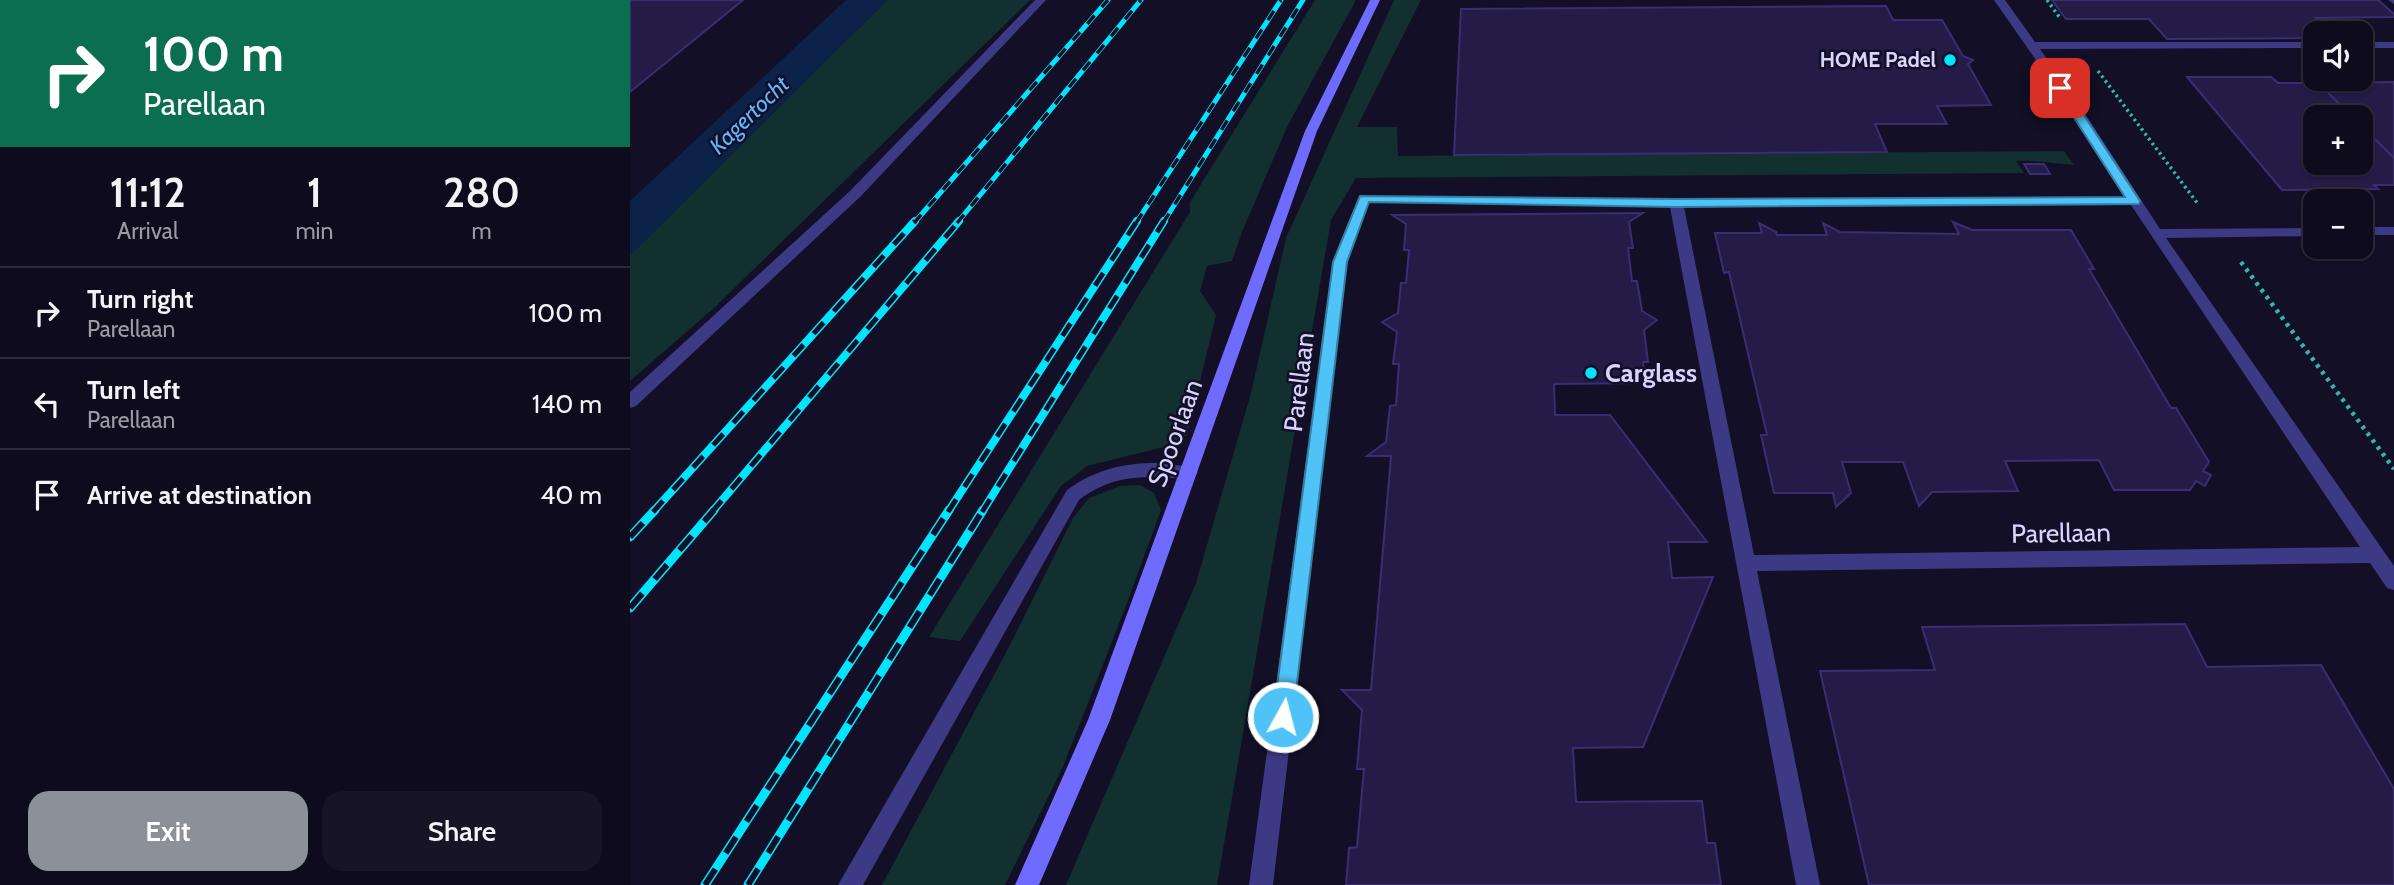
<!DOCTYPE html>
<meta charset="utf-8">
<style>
body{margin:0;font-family:Cabin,sans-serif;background:#171425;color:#f1f3f6;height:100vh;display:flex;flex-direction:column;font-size:26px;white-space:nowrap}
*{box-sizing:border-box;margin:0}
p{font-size:23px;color:#9b9ba3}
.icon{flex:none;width:38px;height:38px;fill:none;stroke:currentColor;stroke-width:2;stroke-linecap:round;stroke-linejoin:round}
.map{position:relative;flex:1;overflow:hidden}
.drawer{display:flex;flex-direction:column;background:#0e0b1c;width:630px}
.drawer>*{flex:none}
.top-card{background:#0b6e4f;color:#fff;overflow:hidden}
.buttons{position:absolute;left:1673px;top:21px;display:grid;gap:14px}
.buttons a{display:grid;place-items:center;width:70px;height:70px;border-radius:14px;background:#0e0b1c;box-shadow:0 2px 5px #0004,0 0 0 2px #2e2b3b;font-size:35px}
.pin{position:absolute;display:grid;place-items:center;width:60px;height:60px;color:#fff;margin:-30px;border-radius:14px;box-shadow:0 4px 10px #0006}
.me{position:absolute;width:77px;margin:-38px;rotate:7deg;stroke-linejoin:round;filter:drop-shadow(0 0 5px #0008)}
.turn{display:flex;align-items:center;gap:24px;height:147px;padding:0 28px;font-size:32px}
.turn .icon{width:91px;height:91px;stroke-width:2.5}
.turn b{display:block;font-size:49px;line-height:60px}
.eta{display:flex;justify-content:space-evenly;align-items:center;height:119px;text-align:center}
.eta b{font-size:42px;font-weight:600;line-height:49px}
.primary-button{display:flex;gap:14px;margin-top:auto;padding:14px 28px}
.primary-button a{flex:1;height:80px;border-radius:21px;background:#8c9099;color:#fff;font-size:28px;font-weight:600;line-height:80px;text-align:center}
.primary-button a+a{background:#171425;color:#f1f3f6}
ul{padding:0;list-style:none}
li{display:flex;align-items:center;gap:21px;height:91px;padding:0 28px;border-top:2px solid #2e2b3b}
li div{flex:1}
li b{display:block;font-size:26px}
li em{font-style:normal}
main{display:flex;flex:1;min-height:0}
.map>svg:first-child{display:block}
</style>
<main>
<section class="drawer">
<div class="top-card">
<div class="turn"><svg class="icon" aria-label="right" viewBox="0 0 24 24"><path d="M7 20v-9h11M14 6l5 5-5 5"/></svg><div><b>100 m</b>Parellaan</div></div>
</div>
<div class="eta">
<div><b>11:12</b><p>Arrival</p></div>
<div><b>1</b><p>min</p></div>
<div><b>280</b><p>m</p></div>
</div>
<ul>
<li><svg class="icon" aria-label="right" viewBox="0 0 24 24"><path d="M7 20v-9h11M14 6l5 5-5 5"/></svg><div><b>Turn right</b><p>Parellaan</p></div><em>100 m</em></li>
<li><svg class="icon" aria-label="left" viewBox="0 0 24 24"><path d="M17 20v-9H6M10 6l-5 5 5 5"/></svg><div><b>Turn left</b><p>Parellaan</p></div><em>140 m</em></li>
<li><svg class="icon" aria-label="arrive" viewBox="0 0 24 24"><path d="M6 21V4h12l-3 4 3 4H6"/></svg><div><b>Arrive at destination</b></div><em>40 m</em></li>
</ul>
<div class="primary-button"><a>Exit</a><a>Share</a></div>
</section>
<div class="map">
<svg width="1764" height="885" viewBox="0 0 1764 885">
<rect width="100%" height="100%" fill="#130f26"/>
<g fill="#12302f">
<path d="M257 0H400L84 308 0 381V255Z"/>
<path d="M685 0H726L657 127 612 232 602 261 577 266 570 291 586 315 557 435 538 446 457 466 431 486 330 641 299 637 560 212V202Z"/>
<path d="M764 0H791L727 127H767L768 156 1434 151 1444 165C1424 164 1407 160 1386 161L1394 173 726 178 701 220 587 885H436L566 583 621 393 656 238Z"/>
<path d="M510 485 524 493 531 510 494 611 432 769 375 885H252L380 645 443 518 459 498 490 486Z"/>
</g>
<path fill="#0c2248" d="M216 0H257L0 255V201Z"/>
<g fill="#241b47" stroke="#3b2d73" stroke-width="2">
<path d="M0 0H113L0 92Z"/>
<path d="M1422 0H1748L1764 14V17L1686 18 1702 33H1685V38L1537 39 1519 19H1436Z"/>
<path d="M1256 6 1263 20H1312L1333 56 1343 60 1338 64 1361 105 1307 106 1317 124H1245L1257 152 824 155 831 9Z"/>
<path d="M1557 77H1641L1648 83H1688L1723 117H1685V163H1731V125L1764 158V185H1744L1748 189 1652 190Z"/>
<path d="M1764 82V158L1731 125V117H1723L1688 83Z"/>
<path d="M1394 164H1414L1420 174H1400Z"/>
<path d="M1013 213 999 222 1003 248H998L1002 281H1007L1012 311 1027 320 1014 330 1018 362H1013L1015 383 924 384 925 415H980L1077 542H1038L1042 578 1083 577 1013 747 943 748 946 802 1072 801 1077 843H1085L1091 885H716L719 848 727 847 734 769H727L732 710 712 690H741L761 456H737L756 442 760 406 766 405 769 364H763L767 332 752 322 768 313 771 283H776L779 250H774L776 224 762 215Z"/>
<path d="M1323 222 1342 230H1441L1464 269H1459L1541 408H1546L1579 462 1573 471 1581 475 1575 486 1566 481 1560 490H1484L1469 460 1375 461 1388 491 1302 492 1289 506 1273 462H1212L1221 493 1206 507 1203 493H1144L1131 435H1137L1099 272 1094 273 1085 233H1132L1129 223 1146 232 1147 235H1197L1193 223 1210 232 1329 234Z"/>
<path d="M1555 624 1577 667 1691 665 1764 789V885H1239L1190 671 1305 670 1292 627Z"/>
</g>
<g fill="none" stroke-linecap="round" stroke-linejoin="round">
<g stroke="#2fb8b0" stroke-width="3.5" stroke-dasharray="2.5 3.5" stroke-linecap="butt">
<path d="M1417 0 1430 18"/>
<path d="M1468 71 1568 204"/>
</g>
<path stroke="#2fb8b0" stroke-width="4.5" stroke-dasharray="3.5 5" stroke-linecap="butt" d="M1611 262 1764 469"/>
<g fill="#3d3a85" fill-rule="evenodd">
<path d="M405 0H416L230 197 6 406 0 408V392L220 191Z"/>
<path d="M526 463 565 467 568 472 565 477 559 479C515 477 487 472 449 500L233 885H208L437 490C465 470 492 463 526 463Z"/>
</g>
<g fill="#3d3a85" fill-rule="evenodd">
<path d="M1364 0H1375L1405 42H1685V48L1410 49 1452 109 1530 229 1685 228V236L1536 238 1764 566V590L1757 588 1740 563 1127 571 1190 885H1166L1040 207 739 203 717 262 643 885H619L703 262 729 196 1046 199 1495 197 1440 109ZM1501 205 1730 547 1124 555 1054 207Z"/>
<path d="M1758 0H1764V4Z"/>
<rect x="1731" y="42" width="33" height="6"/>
<rect x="1731" y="227" width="33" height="8"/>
</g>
<path fill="#6f6bff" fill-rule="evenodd" d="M740 0H750L687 131 480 720 409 885H385L458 720 675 131Z"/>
<g stroke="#00e5ff" stroke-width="5">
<g id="rail-far2">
<path d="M284 223 478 0"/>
<path d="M327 223 511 0"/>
<path d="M506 223 651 0"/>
<path d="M533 223 673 0"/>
</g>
</g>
<g stroke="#00e5ff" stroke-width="8">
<g id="rail-far1">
<path d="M23 512 285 221"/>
<path d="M82 512 329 221"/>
<path d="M318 512 507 221"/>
<path d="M352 512 534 221"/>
</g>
</g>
<g stroke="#00e5ff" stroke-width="9">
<g id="rail">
<path d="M0 537 25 510"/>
<path d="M0 608 84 510"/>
<path d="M75 885 319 510"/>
<path d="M118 885 353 510"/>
</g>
</g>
<use href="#rail-far2" stroke="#130f26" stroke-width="3.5" stroke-dasharray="11" stroke-linecap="butt"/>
<use href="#rail-far1" stroke="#130f26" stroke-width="5" stroke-dasharray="15" stroke-linecap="butt"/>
<use href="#rail" stroke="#130f26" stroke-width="6" stroke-dasharray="19" stroke-linecap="butt"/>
</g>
<path fill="#4fc3f7" stroke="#337fa1" stroke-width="2" d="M1430 85 1436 88 1510 201 1509 204 1046 207 739 202 717 262 663 717 660 724 653 726 646 724 643 717 703 262 730 196 1046 199 1495 197 1425 88Z"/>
<g fill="#00e5ff" stroke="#130f26" stroke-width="2.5">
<circle cx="1320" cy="60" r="7"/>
<circle cx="961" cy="373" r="7"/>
</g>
<g text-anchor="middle" stroke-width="5" stroke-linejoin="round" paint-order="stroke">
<g font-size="21" font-weight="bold" fill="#d9d4ff" stroke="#130f26" text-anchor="end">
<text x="1306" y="67">HOME Padel</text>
</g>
<g font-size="23" font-style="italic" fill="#62b6ff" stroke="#130f26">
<text transform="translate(119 115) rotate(-44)" y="8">Kagertocht</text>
</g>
<g font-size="26" font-weight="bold" fill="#d9d4ff" stroke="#130f26" text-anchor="start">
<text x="975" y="382">Carglass</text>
</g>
<g font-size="26" fill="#d9d4ff" stroke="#130f26">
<text transform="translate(669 382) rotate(-83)" y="9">Parellaan</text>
<text transform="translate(545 433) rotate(-70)" y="9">Spoorlaan</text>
<text transform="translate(1431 533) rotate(-1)" y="9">Parellaan</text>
</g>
</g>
</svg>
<div class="buttons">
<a><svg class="icon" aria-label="sound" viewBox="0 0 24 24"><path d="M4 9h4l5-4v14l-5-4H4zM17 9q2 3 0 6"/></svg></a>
<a>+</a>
<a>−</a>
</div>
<div class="pin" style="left:1430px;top:88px;background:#d93025"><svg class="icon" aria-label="arrive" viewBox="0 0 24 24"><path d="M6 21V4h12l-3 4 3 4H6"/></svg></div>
<svg class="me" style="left:653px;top:717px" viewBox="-20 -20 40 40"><circle r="17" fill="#4fc3f7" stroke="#fff" stroke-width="3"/><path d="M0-11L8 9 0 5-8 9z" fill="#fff"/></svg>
</div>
</main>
